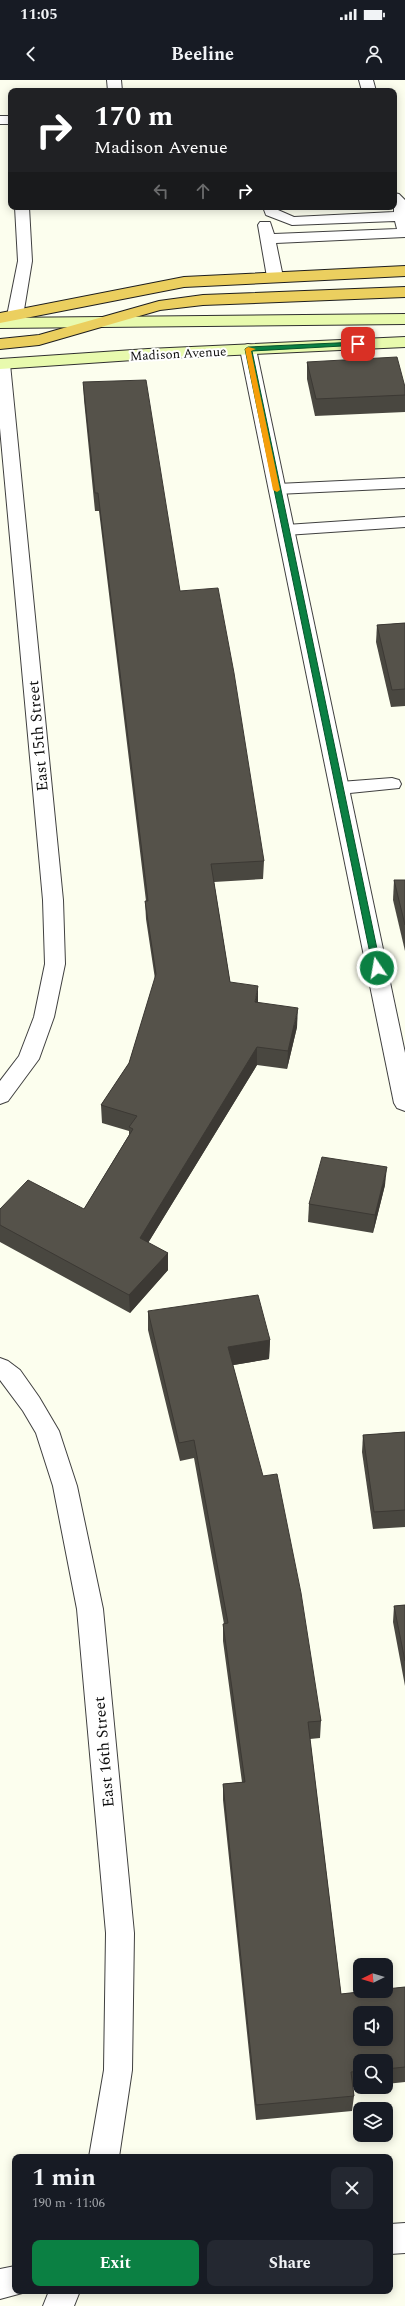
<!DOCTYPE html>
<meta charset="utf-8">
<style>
body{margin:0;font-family:Spectral,serif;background:#242831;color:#f1f3f6;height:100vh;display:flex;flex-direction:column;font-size:15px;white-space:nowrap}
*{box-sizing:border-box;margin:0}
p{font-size:13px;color:#9ea1a6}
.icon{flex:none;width:22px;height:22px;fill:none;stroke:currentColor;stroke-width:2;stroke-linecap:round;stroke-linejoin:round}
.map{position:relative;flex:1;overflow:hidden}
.panel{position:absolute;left:12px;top:2074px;width:381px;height:140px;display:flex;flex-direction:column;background:#171b24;border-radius:8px;box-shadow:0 2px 10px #0003}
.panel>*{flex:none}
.top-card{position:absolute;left:8px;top:8px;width:389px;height:122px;border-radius:8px;box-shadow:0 2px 10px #0003;background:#202124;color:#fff;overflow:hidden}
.needle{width:26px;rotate:265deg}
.buttons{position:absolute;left:353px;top:1878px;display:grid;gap:8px}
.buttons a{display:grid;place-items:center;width:40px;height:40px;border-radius:8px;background:#171b24;box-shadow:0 2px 10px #0003;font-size:20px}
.pin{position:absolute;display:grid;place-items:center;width:34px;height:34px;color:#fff;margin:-17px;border-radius:8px;box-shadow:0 2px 6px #0006}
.me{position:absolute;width:44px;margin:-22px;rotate:348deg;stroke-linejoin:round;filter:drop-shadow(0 0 3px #0008)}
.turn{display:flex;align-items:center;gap:14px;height:84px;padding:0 20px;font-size:18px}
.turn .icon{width:52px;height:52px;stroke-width:2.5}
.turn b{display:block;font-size:28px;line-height:34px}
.lanes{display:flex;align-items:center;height:38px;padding:0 20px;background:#0003;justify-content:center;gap:20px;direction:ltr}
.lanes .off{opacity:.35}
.round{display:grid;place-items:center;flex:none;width:42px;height:42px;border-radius:8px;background:#242831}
.headline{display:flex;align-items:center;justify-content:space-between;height:68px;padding:0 20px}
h1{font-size:24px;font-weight:700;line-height:30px}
.action{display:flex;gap:8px;margin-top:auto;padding:8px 20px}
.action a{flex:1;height:46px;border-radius:8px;background:#0b8043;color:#fff;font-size:16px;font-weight:700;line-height:46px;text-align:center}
.action a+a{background:#242831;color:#f1f3f6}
.status{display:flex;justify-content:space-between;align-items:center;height:28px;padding:0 20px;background:#171b24;direction:ltr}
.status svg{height:11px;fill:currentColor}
header{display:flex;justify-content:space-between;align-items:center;height:52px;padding:0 20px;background:#171b24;font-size:18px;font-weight:700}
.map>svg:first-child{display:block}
</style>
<div class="status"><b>11:05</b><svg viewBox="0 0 49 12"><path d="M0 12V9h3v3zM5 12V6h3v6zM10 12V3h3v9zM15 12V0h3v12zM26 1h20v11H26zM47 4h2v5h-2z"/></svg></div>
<header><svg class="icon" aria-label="back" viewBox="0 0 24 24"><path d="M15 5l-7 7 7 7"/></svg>Beeline<svg class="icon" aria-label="person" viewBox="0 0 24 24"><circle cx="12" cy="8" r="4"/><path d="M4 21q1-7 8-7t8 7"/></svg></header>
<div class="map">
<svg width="405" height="2226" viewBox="0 0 405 2226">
<rect width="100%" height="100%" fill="#fcfeee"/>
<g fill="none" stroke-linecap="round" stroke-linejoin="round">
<g stroke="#404040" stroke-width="2">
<g id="lane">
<path d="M107 0H121L122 11H108Z"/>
<path d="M359 0H373L376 11H362Z"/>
<rect x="0" y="36" width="11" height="8"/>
<path d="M394 113 399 114 405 120V157L276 163 283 197 275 202 267 197 258 145 260 142H270L274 154 397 149 395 141 292 145 266 135 263 127H277L278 130 294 137 394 132Z"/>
<path d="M15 127H29L32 181 23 236 20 239H10L7 236 18 181Z"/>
<path d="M405 398V408L277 414 271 413 269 409 271 405 277 404Z"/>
<path d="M405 437V447L286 455 280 454 278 450 280 446 286 445Z"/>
<path d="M392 698 399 700 401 704 399 708 340 714 333 712 331 708 333 704 340 702Z"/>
</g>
</g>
<g stroke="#404040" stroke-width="2">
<g id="street">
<path d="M248 264 254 266 256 269 405 973V1031L397 1028 394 1023 240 269 242 266Z"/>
<path d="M2 279 8 281 10 284 63 820 65 884 54 937 39 979 8 1021 0 1024V1001L19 976 34 937 45 884 43 820 0 348V280Z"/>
<path d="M0 1278 8 1281 20 1290 39 1317 59 1351 77 1406 103 1529 134 1853 132 1990 119 2077H89L104 1990 106 1853 77 1529 53 1406 36 1353 23 1331 0 1300Z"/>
<path d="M405 2143V2173L390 2174V2144Z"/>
<path d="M15 2186V2211L26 2212 0 2219V2189Z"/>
<path d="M49 2211H80L74 2226H43Z"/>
</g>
</g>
<g stroke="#2f2f2f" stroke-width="2">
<g id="secondary">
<path d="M405 234V244L0 248V238Z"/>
<path d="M405 257V267L148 279 0 289V279L148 269Z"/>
</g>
</g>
<g stroke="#1e1e1e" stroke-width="2">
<g id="highway">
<path d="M405 186V196L184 207 0 243V233L184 197Z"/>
<path d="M405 207V217L203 225 160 230 39 265 0 269V259L39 255 159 221 203 215Z"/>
</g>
</g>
<use href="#lane" fill="#fff" fill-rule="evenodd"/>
<use href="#street" fill="#fff" fill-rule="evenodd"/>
<use href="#secondary" fill="#e8faae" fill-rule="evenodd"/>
<use href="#highway" fill="#ebcf5f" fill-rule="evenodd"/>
</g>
<g fill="#494740">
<path d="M307 282 405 307V332L315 336 307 299Z"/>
<path d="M83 302 180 511 264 781 263 799 214 802 230 902 258 923 297 947 287 989 257 985 148 1163 168 1173V1190L130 1233 0 1162V1129H84L129 1055V1051L102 1043 101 1025 129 983 155 899 146 839 145 821H146L99 431H95L84 320Z"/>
<path d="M405 543V626L391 627 376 562 377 545Z"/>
<path d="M394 800H405V871L393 820Z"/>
<path d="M385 1105 373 1153 308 1142 309 1124Z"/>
<path d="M148 1231 270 1260 269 1279 233 1285 321 1641 320 1658 310 1659 341 1914 405 1907V2002L386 2004V1981H360V2006L353 2007 354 2016 352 2031 256 2040 223 1720V1704L242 1702 223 1561V1544H224L194 1378 180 1381 148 1250Z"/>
<path d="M405 1352V1447L373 1449 362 1372 363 1355Z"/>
<path d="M405 1525V1606L393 1542 394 1526Z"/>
</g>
<g fill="#3c3934">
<path d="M258 906V924L255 922Z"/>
<path d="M298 928 297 947 287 989 288 971Z"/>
<path d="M257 967V985L140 1176V1158Z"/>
<path d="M387 1087 385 1105 373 1153 375 1135Z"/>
<path d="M168 1173V1190L130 1233 129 1215Z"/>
<path d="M270 1260 269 1279 228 1286V1267Z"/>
</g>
<g fill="#55524a" stroke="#3c3934" fill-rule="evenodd">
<path d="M397 277 405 307V315L316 319 307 282Z"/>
<path d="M146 300 180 511 218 508 234 593 264 781 211 784 230 902 258 906 255 922 298 928 288 971 257 967 140 1158 168 1173 129 1215 0 1145V1129L28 1100 84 1129 133 1049 129 1047 137 1036 101 1025 129 983 156 894 145 821H148L98 413H95L83 302Z"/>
<path d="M405 543V609L392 610 377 545Z"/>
<path d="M394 800H405V845Z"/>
<path d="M322 1077 387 1087 375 1135 309 1124Z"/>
<path d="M258 1215 270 1260 228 1267 263 1396 277 1394 301 1513 321 1641 308 1642 341 1914 368 1911H386V1909L405 1907V1987L386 1989V1981H360V1991L351 1992 354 2016 256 2025 223 1704 245 1702 223 1544 228 1543 194 1360 179 1363 148 1231ZM360 1933H386V1959H360Z"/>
<path d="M405 1352V1430L374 1432 363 1355Z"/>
<path d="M405 1525V1581L394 1526Z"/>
</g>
<path fill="#0b8043" stroke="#07532c" d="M358 262 360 265 252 271 381 888 377 891 373 888 245 269 248 267Z"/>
<path fill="#f59e0b" d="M248 267 256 269 251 271 280 410 277 412 273 410 245 269Z"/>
<g text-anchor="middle" stroke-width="4" stroke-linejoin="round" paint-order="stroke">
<g font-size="13" fill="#0d0d0d" stroke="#fff">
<text transform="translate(178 273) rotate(-3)" y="5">Madison Avenue</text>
</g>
<g font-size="16" fill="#0d0d0d" stroke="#fff">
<text transform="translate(37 656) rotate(-95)" y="6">East 15th Street</text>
<text transform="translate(103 1672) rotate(-95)" y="6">East 16th Street</text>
</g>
</g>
</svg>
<div class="buttons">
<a><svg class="needle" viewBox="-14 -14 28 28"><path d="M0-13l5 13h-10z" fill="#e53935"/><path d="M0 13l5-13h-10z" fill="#9ea1a6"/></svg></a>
<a><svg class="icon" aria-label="sound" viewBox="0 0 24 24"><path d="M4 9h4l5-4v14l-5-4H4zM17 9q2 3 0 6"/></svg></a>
<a><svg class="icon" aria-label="search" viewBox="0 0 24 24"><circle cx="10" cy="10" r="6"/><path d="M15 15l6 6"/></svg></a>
<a><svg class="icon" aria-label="layers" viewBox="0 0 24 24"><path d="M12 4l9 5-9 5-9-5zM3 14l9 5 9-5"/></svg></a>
</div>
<div class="pin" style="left:358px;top:264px;background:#d93025"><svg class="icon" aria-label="arrive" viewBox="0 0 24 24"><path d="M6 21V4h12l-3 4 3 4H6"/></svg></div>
<svg class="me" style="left:377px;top:888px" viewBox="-20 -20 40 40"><circle r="17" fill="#0b8043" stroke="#fff" stroke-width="3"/><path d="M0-11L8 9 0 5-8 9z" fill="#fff"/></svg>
<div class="top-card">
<div class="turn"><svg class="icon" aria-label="right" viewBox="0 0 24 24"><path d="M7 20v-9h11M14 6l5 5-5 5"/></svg><div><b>170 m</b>Madison Avenue</div></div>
<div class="lanes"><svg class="icon off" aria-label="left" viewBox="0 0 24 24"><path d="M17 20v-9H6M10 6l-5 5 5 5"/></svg><svg class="icon off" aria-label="ahead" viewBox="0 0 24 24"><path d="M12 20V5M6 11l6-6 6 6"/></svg><svg class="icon" aria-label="right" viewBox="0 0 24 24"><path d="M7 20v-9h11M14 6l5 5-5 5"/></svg></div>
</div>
<section class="panel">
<div class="headline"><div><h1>1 min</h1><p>190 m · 11:06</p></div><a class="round"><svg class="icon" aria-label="close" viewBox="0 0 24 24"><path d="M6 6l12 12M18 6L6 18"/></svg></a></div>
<div class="action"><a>Exit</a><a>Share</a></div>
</section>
</div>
